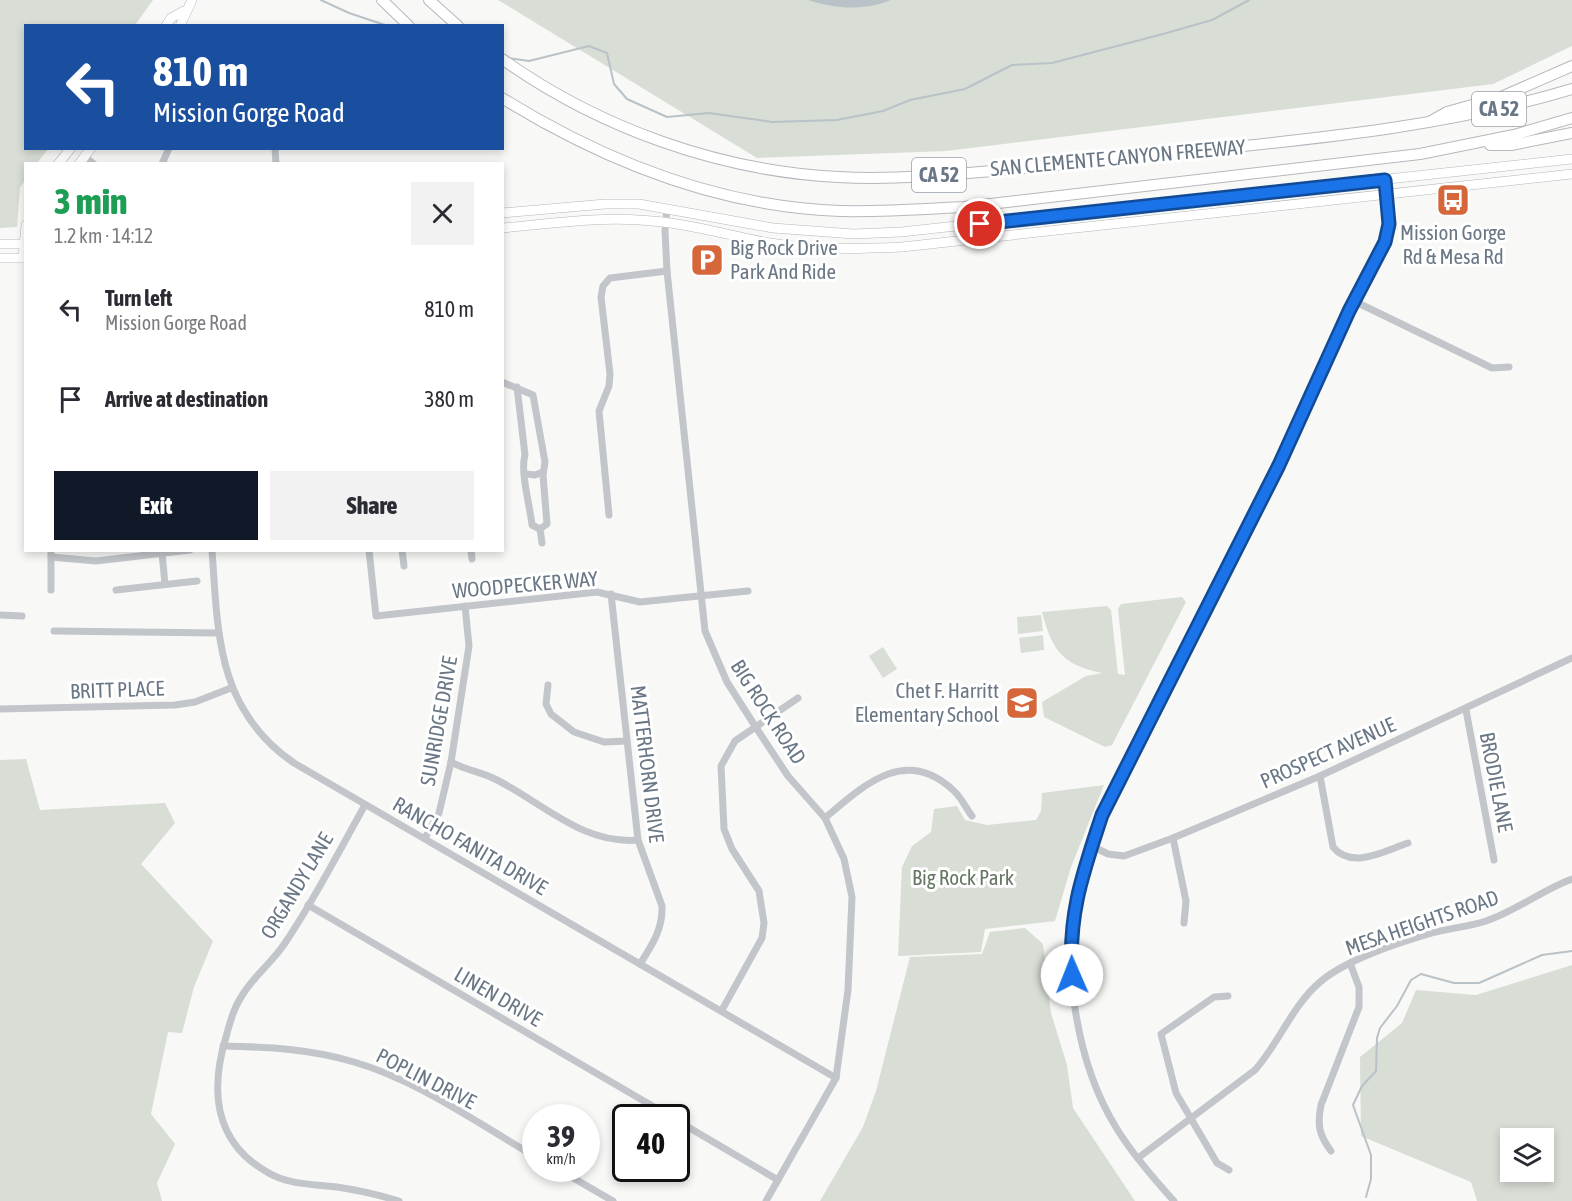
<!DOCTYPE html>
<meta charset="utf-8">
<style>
body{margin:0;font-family:"Asap Condensed",sans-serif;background:#f2f2f3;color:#2b2b33;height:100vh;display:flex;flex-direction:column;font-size:22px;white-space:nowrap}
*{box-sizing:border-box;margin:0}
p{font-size:20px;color:#7c7c81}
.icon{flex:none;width:33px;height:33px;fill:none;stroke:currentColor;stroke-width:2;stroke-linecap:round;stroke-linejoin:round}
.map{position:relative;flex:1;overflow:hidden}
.side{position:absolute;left:24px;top:162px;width:480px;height:390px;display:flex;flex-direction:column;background:#fff;border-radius:0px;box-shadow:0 3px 9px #0003}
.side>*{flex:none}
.banner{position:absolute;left:24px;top:24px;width:480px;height:126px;border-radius:0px;box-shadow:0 3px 9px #0003;background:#1a4fa0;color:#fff;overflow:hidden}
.fabs{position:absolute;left:1500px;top:1128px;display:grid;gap:12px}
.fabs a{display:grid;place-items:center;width:54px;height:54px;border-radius:0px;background:#fff;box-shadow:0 3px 9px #0003;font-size:30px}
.speed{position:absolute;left:522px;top:1104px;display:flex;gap:12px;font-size:30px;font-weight:700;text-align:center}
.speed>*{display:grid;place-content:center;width:78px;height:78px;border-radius:50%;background:#fff;box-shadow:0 3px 9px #0003;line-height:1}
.speed small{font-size:15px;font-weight:400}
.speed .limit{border:3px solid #111;border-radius:9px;background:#fff;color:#111}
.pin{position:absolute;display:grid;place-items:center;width:51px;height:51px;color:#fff;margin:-26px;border:3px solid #fff;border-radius:50%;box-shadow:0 2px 6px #0007}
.me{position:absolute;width:66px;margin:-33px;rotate:359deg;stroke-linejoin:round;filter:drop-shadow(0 0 4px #0008)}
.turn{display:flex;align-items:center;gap:21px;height:126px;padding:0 30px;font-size:27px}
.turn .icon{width:78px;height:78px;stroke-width:2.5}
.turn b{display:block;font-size:42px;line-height:51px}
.round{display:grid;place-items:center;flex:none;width:63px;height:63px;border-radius:0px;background:#f2f2f3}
.headline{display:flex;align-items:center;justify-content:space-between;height:102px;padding:0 30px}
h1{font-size:36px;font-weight:800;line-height:45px;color:#1e9e55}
.primary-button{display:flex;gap:12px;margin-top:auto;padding:12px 30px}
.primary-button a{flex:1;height:69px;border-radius:0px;background:#111827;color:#fff;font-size:24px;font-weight:800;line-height:69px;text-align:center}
.primary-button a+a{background:#f2f2f3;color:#2b2b33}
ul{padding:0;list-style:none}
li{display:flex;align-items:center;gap:18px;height:90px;padding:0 30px}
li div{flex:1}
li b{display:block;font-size:22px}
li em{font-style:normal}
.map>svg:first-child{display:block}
</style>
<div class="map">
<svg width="1572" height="1201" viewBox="0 0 1572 1201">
<rect width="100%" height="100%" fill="#f8f8f6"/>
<g fill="#d8ddd6" fill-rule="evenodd">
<path d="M0 0H153L135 25 26 26V148L48 149 37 163 26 164 25 180 20 188 17 227 0 228Z"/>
<path d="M498 0H1572V46L1493 84 946 151 757 158Z"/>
<path d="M1182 597 1186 602 1112 745 1105 747 1044 717 1042 702 1086 676 1102 673C1063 665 1052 651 1042 612L1107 606 1111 610 1118 674 1125 675 1118 609 1121 604Z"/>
<path d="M1041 615 1043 631 1018 634 1017 617Z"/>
<path d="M1043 635 1044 650 1021 653 1019 638Z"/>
<path d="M883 647 897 669 883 678 869 656Z"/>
<path d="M26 759 40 810 165 803 175 823 141 864 213 941 194 987 182 1033 168 1032 151 1114 175 1144 157 1183 162 1201H0V760Z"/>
<path d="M1104 785 1071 867 1055 921 985 929 981 952 898 956 902 867 912 846 931 832 934 809 957 806 965 820 987 825 1036 820 1041 811 1042 793Z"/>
<path d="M1025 928 1043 944 1051 1013 1067 1065 1073 1108 1135 1201H820L863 1127 876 1091 910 957 982 954 990 932Z"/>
<path d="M1572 965V1201H1477L1471 1182 1361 1136 1360 1057 1402 1023 1416 990 1476 995ZM1510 1138H1544V1172H1510Z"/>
</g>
<path fill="#b9c2c7" d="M808 0H891C863 11 836 9 808 0Z"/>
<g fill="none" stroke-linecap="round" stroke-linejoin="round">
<g stroke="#b9c2c7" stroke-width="2">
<path d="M321 0 349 13 388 26"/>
<path d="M508 58 529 61 589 46 607 53 614 84 627 99 667 117 709 113 772 122 837 120 883 111 910 100 965 89 1012 65 1052 63 1163 34 1212 20 1249 0"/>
<path d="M1366 1197 1371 1179V1155L1353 1105 1362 1086 1376 1071 1377 1038 1380 1028 1397 1006 1411 980 1421 974 1454 983H1479L1542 955 1572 951"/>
</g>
<g stroke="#b4b7bc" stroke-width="10">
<g id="major">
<path d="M166 26 171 18 184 11"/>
<path d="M180 26 192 0"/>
<path d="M58 164 71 148"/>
<path d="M79 164 91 148"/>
<path d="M502 213 605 204H639L773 228 854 234 901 232 1572 159"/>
<path d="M502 228C548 224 594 217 639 220 684 222 726 235 770 243 813 250 858 249 902 247L1572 174"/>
<path d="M0 244H26"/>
<path d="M0 258H26"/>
<path d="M23 258 26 225"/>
</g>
</g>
<g stroke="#b5b8bc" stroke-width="12">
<g id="highway">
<path d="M382 0 409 26"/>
<path d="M429 0 458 26"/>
<path d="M502 59C599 128 719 171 838 177 893 180 948 175 1003 170 1068 164 1132 158 1196 151 1323 138 1449 126 1572 89"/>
<path d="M502 98C604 161 720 207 841 211 882 212 923 209 964 207L1420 154 1514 135 1572 118"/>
<path d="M1431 121 1447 112 1501 97 1572 66"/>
<path d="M1490 145H1511L1572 133"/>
</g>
</g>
<g stroke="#c2c5c9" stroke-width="7">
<path d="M275 148 276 164"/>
<path d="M85 157 94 164"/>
<path d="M162 164 169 148"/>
<path d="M667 208 665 231 667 271 705 631 727 682 755 726 788 776 825 818 844 859 852 897 848 990 836 1078 766 1201"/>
<path d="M1354 301 1492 368 1509 367"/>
<path d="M502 382 533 395 545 462 543 475 547 524 540 529"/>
<path d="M517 387 525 455C520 471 530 506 532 525L540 529"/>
<path d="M526 474 535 475 543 472"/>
<path d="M609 515 599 411 609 386 610 374 601 297 603 286 610 278 667 271"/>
<path d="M540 529 542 543"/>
<path d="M51 550V590"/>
<path d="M212 550C218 635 217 710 294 763L836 1078"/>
<path d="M369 550 376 616 597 592 640 602 748 591"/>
<path d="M402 550 404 566"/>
<path d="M471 550 472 559"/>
<path d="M162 553 165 584"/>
<path d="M51 557 96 561 190 550"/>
<path d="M116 590 197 581"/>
<path d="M611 594 638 840 662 906C663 929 652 945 640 964"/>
<path d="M0 615 22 616"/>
<path d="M54 631 218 633"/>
<path d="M548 685 546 704 551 714 574 732 604 742 627 741"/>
<path d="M0 709 175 705 195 702 231 688"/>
<path d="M1466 710 1494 860"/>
<path d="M451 762C465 770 481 772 495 779 542 802 582 845 638 840"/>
<path d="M1320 776 1333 847C1352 870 1384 851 1408 843"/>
<path d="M365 805C339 851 315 899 285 943 272 963 252 977 240 999 233 1010 229 1025 226 1037 210 1090 214 1142 267 1172 288 1185 313 1184 337 1187 358 1190 379 1195 399 1201"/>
<path d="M825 818C863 786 905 745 953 790 962 798 965 807 972 816"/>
<path d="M425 838 439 813 451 762 469 646 465 606"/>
<path d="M1173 838 1186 901 1184 923"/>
<path d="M1092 846 1108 854 1124 856 1173 838 1320 776 1572 658"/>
<path d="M308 905 673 1118"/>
<path d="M1228 996 1214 997 1161 1034 1176 1093 1217 1163 1229 1170"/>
<path d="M722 1010 762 938 764 923 759 891 732 849 724 829 721 766 735 741 798 698"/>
<path d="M223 1046C268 1047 311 1049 354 1062 419 1081 477 1123 536 1157"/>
<path d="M676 1120 778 1180"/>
<path d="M1331 1151C1319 1135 1317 1125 1321 1105L1359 1007V987L1350 963"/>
<path d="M1138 1158 1255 1070C1279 1043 1292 1006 1320 982 1347 959 1398 943 1432 933 1450 928 1468 927 1486 921 1516 911 1542 890 1572 879"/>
<path d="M556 1168 613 1201"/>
<path d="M1174 1201C1154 1179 1133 1155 1117 1129 1075 1062 1058 952 1081 876 1087 856 1095 836 1102 815L1279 465 1349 311 1385 242 1389 224 1387 195"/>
</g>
<use href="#major" stroke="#fff" stroke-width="9"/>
<use href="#highway" stroke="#fff" stroke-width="10"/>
</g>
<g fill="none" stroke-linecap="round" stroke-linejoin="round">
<g stroke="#114b97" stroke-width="15">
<path id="route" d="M980 224 1385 180 1389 224 1385 242 1349 311 1279 465 1102 815C1083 873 1068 913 1072 975"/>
</g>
<use href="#route" stroke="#1a73e8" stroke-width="10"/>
</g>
<defs>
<g id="bus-square" transform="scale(1.725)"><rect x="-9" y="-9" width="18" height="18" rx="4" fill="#d5673a" stroke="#fff"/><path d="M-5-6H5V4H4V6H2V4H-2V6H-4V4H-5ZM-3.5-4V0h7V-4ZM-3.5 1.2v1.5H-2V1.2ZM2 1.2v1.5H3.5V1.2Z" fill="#fff"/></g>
<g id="parking-square" transform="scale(1.725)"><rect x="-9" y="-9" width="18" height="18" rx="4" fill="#d5673a" stroke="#fff"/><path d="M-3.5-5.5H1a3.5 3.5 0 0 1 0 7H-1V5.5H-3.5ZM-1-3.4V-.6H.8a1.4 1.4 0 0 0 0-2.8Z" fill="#fff"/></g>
<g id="school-square" transform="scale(1.725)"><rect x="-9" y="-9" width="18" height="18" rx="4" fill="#d5673a" stroke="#fff"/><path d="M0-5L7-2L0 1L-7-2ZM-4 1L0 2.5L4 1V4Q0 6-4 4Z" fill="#fff"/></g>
</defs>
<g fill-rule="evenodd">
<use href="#bus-square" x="1453" y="200"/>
<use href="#parking-square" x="707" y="260"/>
<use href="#school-square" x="1022" y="703"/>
</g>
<g text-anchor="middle" stroke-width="6" stroke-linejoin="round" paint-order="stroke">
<g fill="#fff" stroke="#97a0aa" stroke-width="1.5">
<rect x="1472" y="92" width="54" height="34" rx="4.5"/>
<rect x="912" y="158" width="54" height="34" rx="4.5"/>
</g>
<g font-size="20" font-weight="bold" fill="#6a7785">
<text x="1499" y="116">CA 52</text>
<text x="939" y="182">CA 52</text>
</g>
<g font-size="21" fill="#6a7785" stroke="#fff">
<text transform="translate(1118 158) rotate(-5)" y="7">SAN CLEMENTE CANYON FREEWAY</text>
<text transform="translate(525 585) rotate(-5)" y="7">WOODPECKER WAY</text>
<text transform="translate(117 690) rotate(-2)" y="7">BRITT PLACE</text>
<text transform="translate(768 712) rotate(57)" y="7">BIG ROCK ROAD</text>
<text transform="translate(439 721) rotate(-80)" y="7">SUNRIDGE DRIVE</text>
<text transform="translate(1328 753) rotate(-24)" y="7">PROSPECT AVENUE</text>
<text transform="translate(647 764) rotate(83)" y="7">MATTERHORN DRIVE</text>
<text transform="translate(1496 782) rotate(79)" y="7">BRODIE LANE</text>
<text transform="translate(470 846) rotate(30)" y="7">RANCHO FANITA DRIVE</text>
<text transform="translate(297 886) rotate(-59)" y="7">ORGANDY LANE</text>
<text transform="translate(1422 923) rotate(-19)" y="7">MESA HEIGHTS ROAD</text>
<text transform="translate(498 997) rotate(30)" y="7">LINEN DRIVE</text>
<text transform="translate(426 1079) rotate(27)" y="7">POPLIN DRIVE</text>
</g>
<g font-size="21" fill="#6a7785" stroke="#fff">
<text x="1453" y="240">Mission Gorge<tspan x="1453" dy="24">Rd &amp; Mesa Rd</tspan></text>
<text x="730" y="255" text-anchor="start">Big Rock Drive<tspan x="730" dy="24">Park And Ride</tspan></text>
<text x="999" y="698" text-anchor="end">Chet F. Harritt<tspan x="999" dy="24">Elementary School</tspan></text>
</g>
<g font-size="21" fill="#667764" stroke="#fff">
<text x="963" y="885">Big Rock Park</text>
</g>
</g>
</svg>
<div class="fabs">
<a><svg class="icon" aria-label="layers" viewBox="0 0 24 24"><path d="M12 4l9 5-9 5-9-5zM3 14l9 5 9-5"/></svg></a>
</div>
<div class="speed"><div>39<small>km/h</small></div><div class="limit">40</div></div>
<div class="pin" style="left:980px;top:224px;background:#d93025"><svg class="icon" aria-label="arrive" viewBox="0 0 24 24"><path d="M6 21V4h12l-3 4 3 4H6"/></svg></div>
<svg class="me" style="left:1072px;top:975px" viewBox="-20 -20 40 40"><circle r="19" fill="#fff"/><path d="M0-13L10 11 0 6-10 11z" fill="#1a73e8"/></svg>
<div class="banner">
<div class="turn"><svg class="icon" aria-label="left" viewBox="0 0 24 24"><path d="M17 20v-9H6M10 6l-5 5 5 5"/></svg><div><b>810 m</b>Mission Gorge Road</div></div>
</div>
<section class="side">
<div class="headline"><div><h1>3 min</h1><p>1.2 km · 14:12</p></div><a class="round"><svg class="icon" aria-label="close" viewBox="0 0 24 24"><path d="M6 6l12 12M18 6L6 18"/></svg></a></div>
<ul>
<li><svg class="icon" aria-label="left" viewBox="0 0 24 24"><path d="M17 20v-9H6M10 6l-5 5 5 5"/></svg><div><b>Turn left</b><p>Mission Gorge Road</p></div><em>810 m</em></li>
<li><svg class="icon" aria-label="arrive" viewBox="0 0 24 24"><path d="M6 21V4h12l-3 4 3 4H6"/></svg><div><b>Arrive at destination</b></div><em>380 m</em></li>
</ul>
<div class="primary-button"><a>Exit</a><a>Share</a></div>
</section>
</div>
